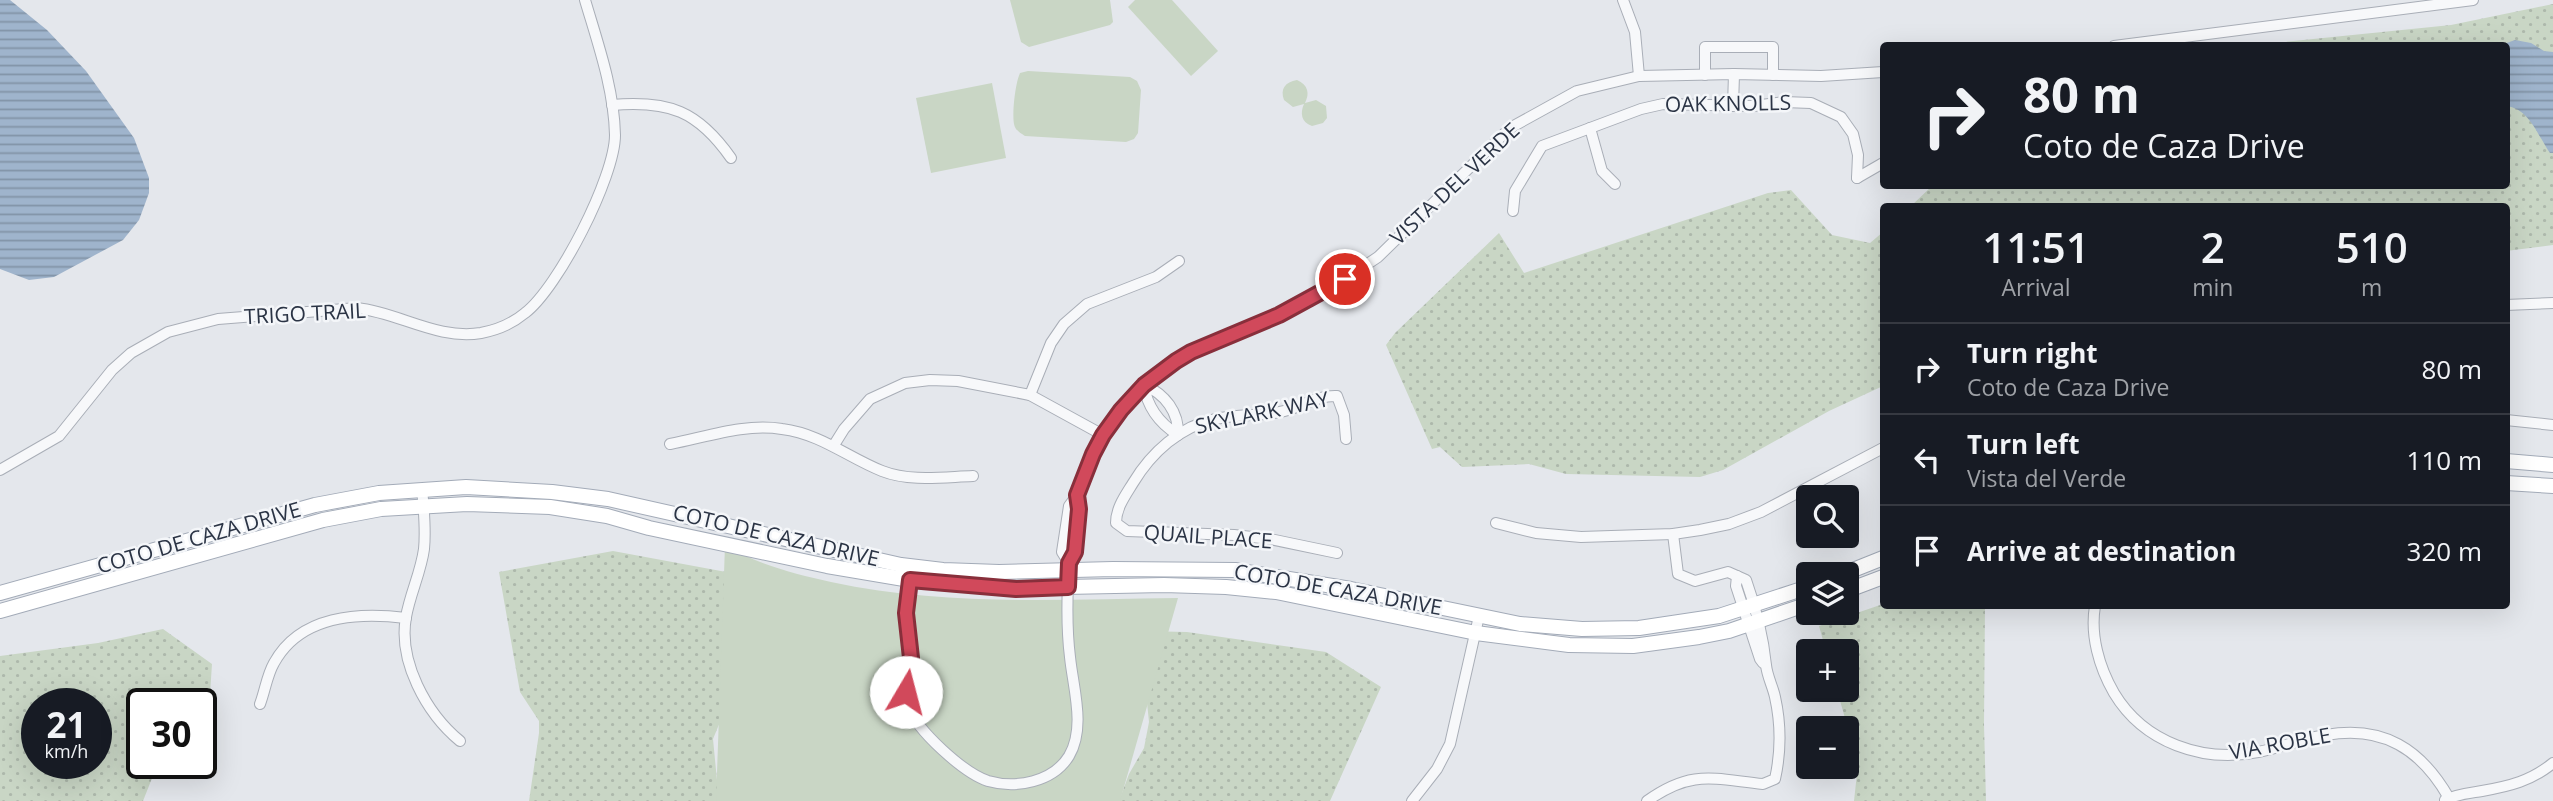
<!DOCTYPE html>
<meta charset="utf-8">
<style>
body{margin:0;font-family:"Open Sans",sans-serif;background:#20242c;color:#f1f3f6;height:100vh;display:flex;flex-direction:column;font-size:26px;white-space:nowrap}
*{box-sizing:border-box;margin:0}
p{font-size:23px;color:#9ea1a6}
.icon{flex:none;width:38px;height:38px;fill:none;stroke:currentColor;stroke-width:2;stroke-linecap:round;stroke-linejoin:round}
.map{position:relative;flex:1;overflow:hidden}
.panel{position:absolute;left:1880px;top:203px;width:630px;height:406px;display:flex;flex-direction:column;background:#171b24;border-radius:7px;box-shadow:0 7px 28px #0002}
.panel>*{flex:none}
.top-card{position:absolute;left:1880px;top:42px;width:630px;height:147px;border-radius:7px;box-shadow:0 7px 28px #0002;background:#171b24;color:#f1f3f6;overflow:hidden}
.buttons{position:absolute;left:1796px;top:485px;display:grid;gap:14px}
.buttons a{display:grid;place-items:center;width:63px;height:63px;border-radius:7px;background:#171b24;box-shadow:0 7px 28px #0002;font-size:35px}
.speed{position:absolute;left:21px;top:688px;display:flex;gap:14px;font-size:35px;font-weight:700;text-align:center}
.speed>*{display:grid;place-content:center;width:91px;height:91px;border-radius:50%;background:#171b24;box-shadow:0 7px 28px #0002;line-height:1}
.speed small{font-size:18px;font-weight:400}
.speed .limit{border:4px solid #111;border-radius:10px;background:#fff;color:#111}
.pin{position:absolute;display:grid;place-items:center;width:60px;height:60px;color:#fff;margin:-30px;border:4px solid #fff;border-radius:50%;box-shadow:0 2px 7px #0007}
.me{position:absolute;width:77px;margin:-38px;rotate:8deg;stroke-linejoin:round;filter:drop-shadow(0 0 5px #0008)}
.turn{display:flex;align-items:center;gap:24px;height:147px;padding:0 28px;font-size:32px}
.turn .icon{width:91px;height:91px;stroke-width:2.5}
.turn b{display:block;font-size:49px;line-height:60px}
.eta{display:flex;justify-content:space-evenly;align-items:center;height:119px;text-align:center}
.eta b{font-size:42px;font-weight:600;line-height:49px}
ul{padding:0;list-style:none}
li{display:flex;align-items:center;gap:21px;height:91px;padding:0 28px;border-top:2px solid #363941}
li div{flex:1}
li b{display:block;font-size:26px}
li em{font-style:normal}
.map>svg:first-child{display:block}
</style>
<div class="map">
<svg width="2553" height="801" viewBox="0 0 2553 801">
<defs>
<pattern id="grass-dots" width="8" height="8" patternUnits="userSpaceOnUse" patternTransform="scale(1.75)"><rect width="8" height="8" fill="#c9d6c5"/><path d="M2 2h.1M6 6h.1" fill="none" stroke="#adb8ab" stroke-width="1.8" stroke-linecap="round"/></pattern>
<pattern id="water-rules" width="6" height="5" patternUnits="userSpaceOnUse" patternTransform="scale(1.75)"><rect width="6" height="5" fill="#9fb4cc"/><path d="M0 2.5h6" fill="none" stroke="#8293a7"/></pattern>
</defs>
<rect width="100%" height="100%" fill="#e4e7ec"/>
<g fill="url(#grass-dots)" fill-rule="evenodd">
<path d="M2553 4V245L2506 251V206H1911L1932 186H2506V46L2255 45 2451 25Z"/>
<path d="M1791 190 1832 235 1870 243 1883 232V386L1829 411 1723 470 1700 477 1566 474 1529 464 1462 467 1440 447 1432 449 1386 345 1395 333 1499 233 1524 273 1768 193Z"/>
<path d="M613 551 812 588 763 618 713 739 719 801H529L539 733V721L520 692 499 572Z"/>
<path d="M1883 604V606H1985L1984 724 1986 801H1854L1858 764 1837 690H1846V651H1826L1819 626Z"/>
<path d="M163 629 212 664 208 724 201 729V704H142V763H158L143 801H0V656L98 643ZM37 704H96V763H37Z"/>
<path d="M1143 631 1187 632 1326 652 1381 687 1330 801H1119L1129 774 1144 748 1149 722 1143 664Z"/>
</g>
<g fill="#c9d6c5">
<path d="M1010 0H1110L1113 22 1110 25 1029 47 1021 42Z"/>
<path d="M1135 0H1172L1218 51 1191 76 1128 7Z"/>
<path d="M1028 71 1130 77 1137 81 1141 90 1138 133 1134 139 1126 142 1025 136C1020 133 1015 130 1014 124 1012 113 1015 84 1020 73Z"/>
<path d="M1297 80C1308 85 1310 93 1305 103L1316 100 1326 106 1327 118 1323 123 1312 126C1301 122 1300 113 1304 104L1293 107 1284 100C1280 89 1285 82 1297 80Z"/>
<path d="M992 83 1006 158 931 173 916 98Z"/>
<path d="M725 545C756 564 795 574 831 582 949 607 1059 599 1178 598L1120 801H716Z"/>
</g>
<g fill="url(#water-rules)">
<path d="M0 0H10L47 30 86 71 134 138 149 178V193L139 220 123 240 54 277 29 280 0 269Z"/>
<path d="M2515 40 2531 43 2544 51 2553 52V153H2550C2538 136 2529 108 2506 106V46L2501 45Z"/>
</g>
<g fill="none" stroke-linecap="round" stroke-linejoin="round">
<g stroke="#a9aeb7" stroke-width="12">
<g id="minor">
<path d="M1623 0 1635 32 1639 76"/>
<path d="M2114 46 2473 0"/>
<path d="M1705 75V47H1773V75"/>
<path d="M612 105C669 100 698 111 731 158"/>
<path d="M1733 106 1734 74"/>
<path d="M1590 128 1602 171 1615 184"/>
<path d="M1857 178 1883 163"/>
<path d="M1513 211 1515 191 1542 146 1641 109 1663 104 1754 106 1784 102 1811 103 1841 117 1853 134 1858 155 1857 178"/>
<path d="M2506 305 2553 303"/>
<path d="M1144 385C1165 394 1179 412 1178 435 1159 423 1147 407 1144 385Z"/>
<path d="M1030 395 1051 343 1064 324 1087 304 1156 277 1179 261"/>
<path d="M2506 420 2553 425"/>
<path d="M670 444C707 437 744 423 782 429 821 434 847 457 882 471 910 482 943 477 973 476"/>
<path d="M834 445 844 429 870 399 905 383 930 380 958 381 1030 395 1103 435"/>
<path d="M0 470 59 436 112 370 131 353 168 332 218 319 357 308C400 313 437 340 481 333 497 330 513 323 525 313 558 288 615 177 615 135 614 89 598 44 585 0"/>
<path d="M422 489C424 509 426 529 424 549 421 572 410 594 406 617 398 661 426 713 460 741"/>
<path d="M1496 523 1536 533 1581 537 1673 534 1700 530 1729 524 1761 512 1883 448"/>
<path d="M1337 553 1270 539 1234 535 1127 531 1116 523C1116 508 1125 496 1133 483 1151 453 1180 426 1216 419 1237 414 1259 416 1280 412 1301 408 1316 395 1337 396L1344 415 1346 439"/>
<path d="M1069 563 1062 552 1069 506 1077 495 1103 435 1121 410 1144 385 1161 371 1191 352 1279 315 1345 279 1378 257 1510 128 1577 91 1639 76 1734 74 1821 76 1883 72"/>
<path d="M1737 576 1736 586 1760 659 1763 663"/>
<path d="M910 580C908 591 905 601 906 612 907 628 912 643 911 659 909 674 902 691 908 706 917 731 964 773 988 781 1016 789 1053 782 1069 756 1086 727 1073 688 1070 657 1067 633 1067 607 1068 583 1068 577 1067 568 1069 562 1070 559 1074 556 1075 553 1080 539 1079 510 1077 495"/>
<path d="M2095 606C2090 635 2099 667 2114 693 2144 743 2203 763 2258 752 2281 748 2303 738 2326 735 2383 725 2421 749 2449 798"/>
<path d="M260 704C265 691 267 675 274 663 300 615 359 612 406 618"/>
<path d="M2445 800C2456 794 2470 793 2482 791 2510 786 2531 781 2553 763"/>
<path d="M1412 801 1437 769 1450 744 1479 616"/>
<path d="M1647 801C1692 769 1713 779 1763 784L1775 779C1781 752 1781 724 1775 697 1773 687 1767 676 1766 665 1763 636 1756 608 1746 580L1728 572 1695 581 1678 574 1673 534"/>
</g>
</g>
<g stroke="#a3abb8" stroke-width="16">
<g id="major">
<path d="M2506 461 2553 465"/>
<path d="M2506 483 2553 486"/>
<path d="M1843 574 1883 558"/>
<path d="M1846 591 1883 577"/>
<path d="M0 593 315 505 379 493 466 487 552 492 608 499 901 565 943 570 999 572 1113 569 1235 570 1351 589 1520 624 1582 629 1639 628 1719 616 1808 587"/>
<path d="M0 611 323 520 381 509 467 504 550 507 607 516 649 528 827 566 910 580 1016 588 1164 585 1226 587 1276 592 1476 633 1569 645 1633 646 1699 637 1729 631 1808 604"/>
</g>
</g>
<use href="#minor" stroke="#f7f8fa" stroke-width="10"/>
<use href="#major" stroke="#fff" stroke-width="14"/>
</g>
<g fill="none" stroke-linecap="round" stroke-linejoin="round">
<g stroke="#882f3b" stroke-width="18">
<path id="route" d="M906 692 911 658 906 613 910 580 1016 589 1068 587 1069 563 1075 552 1079 509 1077 495 1093 454 1103 435 1121 410 1144 385 1176 361 1191 352 1279 315 1345 279"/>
</g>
<use href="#route" stroke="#d1495b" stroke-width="12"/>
</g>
<g text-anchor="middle" stroke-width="5" stroke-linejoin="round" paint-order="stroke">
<g font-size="21" fill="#2b3445" stroke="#f4f6f9">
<text transform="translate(1728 104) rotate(-1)" y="7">OAK KNOLLS</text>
<text transform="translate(1455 184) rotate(-43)" y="7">VISTA DEL VERDE</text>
<text transform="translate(305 314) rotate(-3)" y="7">TRIGO TRAIL</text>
<text transform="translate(1262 413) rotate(-12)" y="7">SKYLARK WAY</text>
<text transform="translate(776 536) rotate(13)" y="7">COTO DE CAZA DRIVE</text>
<text transform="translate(1208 537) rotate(4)" y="7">QUAIL PLACE</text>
<text transform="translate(199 538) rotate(-16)" y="7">COTO DE CAZA DRIVE</text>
<text transform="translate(1338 590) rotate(10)" y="7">COTO DE CAZA DRIVE</text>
<text transform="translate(2280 744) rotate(-10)" y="7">VIA ROBLE</text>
</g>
</g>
</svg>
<div class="buttons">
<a><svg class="icon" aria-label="search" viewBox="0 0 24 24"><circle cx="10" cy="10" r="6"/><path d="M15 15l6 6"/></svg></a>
<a><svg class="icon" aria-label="layers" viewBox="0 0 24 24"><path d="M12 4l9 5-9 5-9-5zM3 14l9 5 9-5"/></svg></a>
<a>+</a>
<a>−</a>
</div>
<div class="speed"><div>21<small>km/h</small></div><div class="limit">30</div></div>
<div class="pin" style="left:1345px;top:279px;background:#d93025"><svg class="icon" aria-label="arrive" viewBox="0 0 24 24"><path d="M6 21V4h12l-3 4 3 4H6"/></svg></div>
<svg class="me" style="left:906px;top:692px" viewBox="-20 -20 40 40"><circle r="19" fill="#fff"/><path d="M0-13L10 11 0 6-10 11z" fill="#d1495b"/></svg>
<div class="top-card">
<div class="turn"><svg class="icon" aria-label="right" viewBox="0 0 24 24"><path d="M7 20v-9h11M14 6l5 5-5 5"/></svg><div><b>80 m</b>Coto de Caza Drive</div></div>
</div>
<section class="panel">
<div class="eta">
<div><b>11:51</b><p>Arrival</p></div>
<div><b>2</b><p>min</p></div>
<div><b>510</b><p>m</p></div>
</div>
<ul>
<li><svg class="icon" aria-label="right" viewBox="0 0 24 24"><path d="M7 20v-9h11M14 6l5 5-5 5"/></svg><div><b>Turn right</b><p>Coto de Caza Drive</p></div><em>80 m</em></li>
<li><svg class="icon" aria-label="left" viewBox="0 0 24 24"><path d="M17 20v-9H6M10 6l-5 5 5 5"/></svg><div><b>Turn left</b><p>Vista del Verde</p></div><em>110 m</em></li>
<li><svg class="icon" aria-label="arrive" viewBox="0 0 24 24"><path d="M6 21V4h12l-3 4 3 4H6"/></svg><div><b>Arrive at destination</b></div><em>320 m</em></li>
</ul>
</section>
</div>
